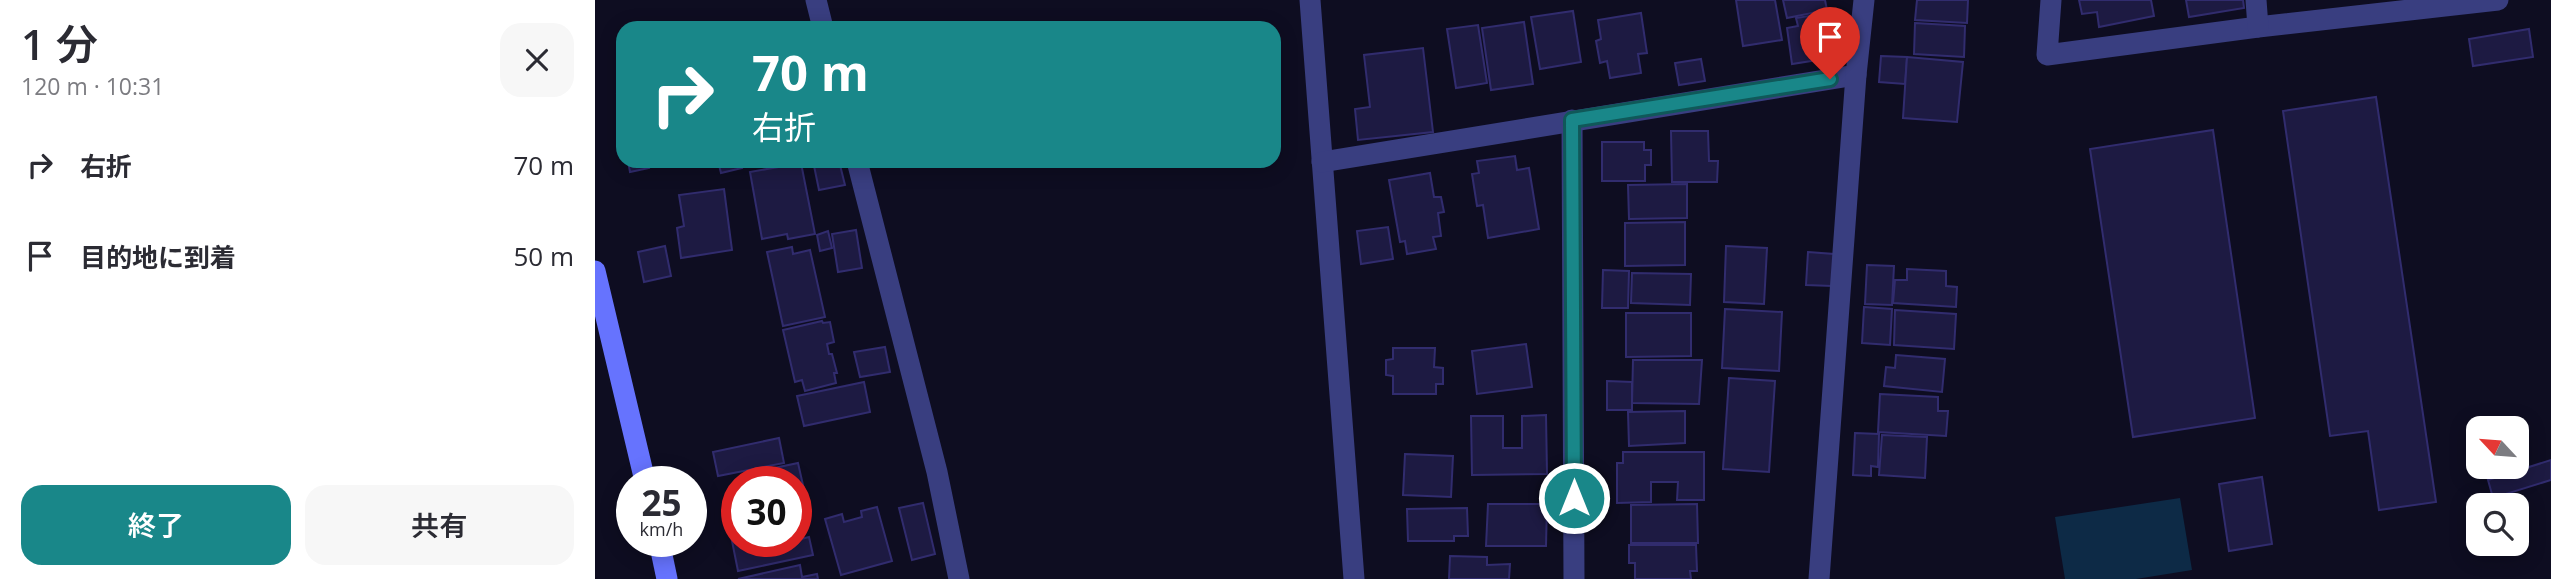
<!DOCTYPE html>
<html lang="ja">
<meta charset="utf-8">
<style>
body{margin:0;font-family:"Open Sans","Noto Sans JP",sans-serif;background:#f7f7f7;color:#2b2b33;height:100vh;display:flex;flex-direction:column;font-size:26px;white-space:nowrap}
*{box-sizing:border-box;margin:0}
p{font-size:23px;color:#7c7c81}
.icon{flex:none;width:38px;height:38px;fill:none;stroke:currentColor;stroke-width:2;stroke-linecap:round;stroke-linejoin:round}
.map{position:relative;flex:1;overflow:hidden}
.panel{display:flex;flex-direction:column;background:#fff;width:595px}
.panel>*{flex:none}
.guide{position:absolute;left:21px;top:21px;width:665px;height:147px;border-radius:21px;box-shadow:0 4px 18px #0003;background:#198789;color:#fff;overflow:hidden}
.needle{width:46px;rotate:296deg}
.controls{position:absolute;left:1871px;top:416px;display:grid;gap:14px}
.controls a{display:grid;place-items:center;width:63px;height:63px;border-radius:14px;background:#fff;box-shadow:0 4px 18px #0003;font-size:35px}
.speed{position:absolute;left:21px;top:466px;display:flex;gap:14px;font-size:35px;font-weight:700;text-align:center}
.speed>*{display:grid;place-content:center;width:91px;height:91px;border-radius:50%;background:#fff;box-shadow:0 4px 18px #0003;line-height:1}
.speed small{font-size:18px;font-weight:400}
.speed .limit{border:10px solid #d22;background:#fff;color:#111}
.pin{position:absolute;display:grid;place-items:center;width:60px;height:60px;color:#fff;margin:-72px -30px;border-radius:50% 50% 50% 0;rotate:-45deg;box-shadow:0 0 7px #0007}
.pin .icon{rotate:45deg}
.me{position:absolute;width:77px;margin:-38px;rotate:0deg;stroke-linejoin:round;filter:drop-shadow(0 0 5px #0008)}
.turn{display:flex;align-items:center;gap:24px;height:147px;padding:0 21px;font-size:32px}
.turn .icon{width:91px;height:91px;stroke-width:2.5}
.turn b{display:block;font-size:49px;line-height:60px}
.round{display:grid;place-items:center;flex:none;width:74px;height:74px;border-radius:21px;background:#f7f7f7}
.head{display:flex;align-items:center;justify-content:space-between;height:119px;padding:0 21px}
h1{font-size:42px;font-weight:600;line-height:52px}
.action{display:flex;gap:14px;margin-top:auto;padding:14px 21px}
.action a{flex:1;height:80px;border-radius:21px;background:#198789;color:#fff;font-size:28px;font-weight:600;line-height:80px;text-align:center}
.action a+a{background:#f7f7f7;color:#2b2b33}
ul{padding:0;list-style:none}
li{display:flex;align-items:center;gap:21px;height:91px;padding:0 21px}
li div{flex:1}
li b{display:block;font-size:26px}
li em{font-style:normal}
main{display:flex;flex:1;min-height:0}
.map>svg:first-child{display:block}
</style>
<main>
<section class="panel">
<div class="head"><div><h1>1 分</h1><p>120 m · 10:31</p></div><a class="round"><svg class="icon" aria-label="close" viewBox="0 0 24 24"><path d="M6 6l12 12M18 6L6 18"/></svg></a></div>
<ul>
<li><svg class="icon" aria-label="right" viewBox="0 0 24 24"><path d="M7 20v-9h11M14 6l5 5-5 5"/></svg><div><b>右折</b></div><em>70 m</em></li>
<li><svg class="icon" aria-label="arrive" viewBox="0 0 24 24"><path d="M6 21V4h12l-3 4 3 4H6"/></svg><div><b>目的地に到着</b></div><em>50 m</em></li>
</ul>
<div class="action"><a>終了</a><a>共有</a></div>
</section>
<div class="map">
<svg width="1956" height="579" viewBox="0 0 1956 579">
<rect width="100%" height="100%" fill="#0e0d21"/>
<path fill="#0d2a46" d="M1585 498 1597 570 1541 579H1470L1460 517Z"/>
<g fill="#1d1a42" stroke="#312c6e" stroke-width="2">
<path d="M1141 0H1180L1187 40 1148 46Z"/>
<path d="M1188 0H1230L1232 10 1192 18Z"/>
<path d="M1322 0H1373L1372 23 1320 20Z"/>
<path d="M1484 0H1556L1559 16 1504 27 1502 12 1487 14Z"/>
<path d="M1591 0H1648L1649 8 1594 17Z"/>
<path d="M978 11 986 62 945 69 936 17Z"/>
<path d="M1046 13 1052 53 1043 54 1046 73 1015 78 1012 61 1005 63 1001 41 1006 39 1003 20Z"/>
<path d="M1235 13 1242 57 1197 64 1192 28 1203 26 1201 18Z"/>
<path d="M929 22 938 84 896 90 887 28Z"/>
<path d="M1320 23 1370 26 1369 57 1319 54Z"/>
<path d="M883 25 892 83 861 88 852 29Z"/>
<path d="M1934 29 1938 57 1878 66 1874 39Z"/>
<path d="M828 48 838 132 763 140 760 109 775 107 769 55Z"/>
<path d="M1286 56 1312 57 1310 84 1284 82Z"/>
<path d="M1312 57 1368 62 1362 122 1308 118Z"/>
<path d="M1106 59 1110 81 1084 85 1080 63Z"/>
<path d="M28 93V131L22 94Z"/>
<path d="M1781 97 1841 502 1784 510 1773 431 1735 436 1688 111Z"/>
<path d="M1618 130 1660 418 1538 437 1495 149Z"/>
<path d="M1076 131H1113L1114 161H1123L1122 182H1077Z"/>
<path d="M1007 142H1049V150H1056V165H1050V181H1007Z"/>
<path d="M920 156 922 170 934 168 944 229 893 238 888 205 882 206 877 174 884 173 882 161Z"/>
<path d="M33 161H62L53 162 54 168 35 172Z"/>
<path d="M123 161H158L146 164 147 168 126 173Z"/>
<path d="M218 161H244L250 185 224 190Z"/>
<path d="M206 163 220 234 193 239 192 234 167 239 155 172Z"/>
<path d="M835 173 839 197H846L849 212 843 213 846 236 838 237 841 249 812 254 810 241 805 242 794 180Z"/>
<path d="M1092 184V218L1034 219 1033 185Z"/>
<path d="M129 189 137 250 86 258 82 228 89 226 84 195Z"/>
<path d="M1090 222V265L1030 266V223Z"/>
<path d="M793 227 798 259 766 264 762 231Z"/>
<path d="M261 230 267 268 243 272 237 234Z"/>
<path d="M233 231 237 248 225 251 222 235Z"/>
<path d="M70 246 76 276 49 282 43 252Z"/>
<path d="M1131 246 1172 248 1169 304 1129 302Z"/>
<path d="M197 247 198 254 215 250 230 317 188 326 172 252Z"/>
<path d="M1213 252 1239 254 1237 286 1211 285Z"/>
<path d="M1272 265 1299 266 1297 305 1270 304Z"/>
<path d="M1312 269 1351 271V286L1362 287 1361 307 1298 303 1300 280H1312Z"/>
<path d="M1008 270 1034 271 1033 308H1007Z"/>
<path d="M1037 273 1096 274 1095 305 1036 303Z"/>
<path d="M1269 307 1297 309 1295 345 1267 343Z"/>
<path d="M1130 309 1187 312 1184 371 1127 368Z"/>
<path d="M1300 310 1361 314 1359 349 1299 345Z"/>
<path d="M1031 313H1096V356L1031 357Z"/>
<path d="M227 321 228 323 235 322 239 342 232 344 234 354H237L242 373H239L241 383 210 391 207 380 200 382 188 330Z"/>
<path d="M931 344 937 387 882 394 877 351Z"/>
<path d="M290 347 295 372 265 377 259 352Z"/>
<path d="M798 348H840L839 367 848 368V384H841V394H798V376L791 375V360L798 359Z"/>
<path d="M1301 355 1350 359 1347 392 1289 386 1291 367 1300 368Z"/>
<path d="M1038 360H1107L1104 404 1037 403Z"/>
<path d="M1134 378 1180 381 1174 472 1128 469Z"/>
<path d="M1012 381 1037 382V410H1012Z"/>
<path d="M269 382 275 412 209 426 202 396Z"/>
<path d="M1285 394 1343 397V411H1353L1351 436 1283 432Z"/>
<path d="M1090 411V443L1034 446 1033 412Z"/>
<path d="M951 415 952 474 877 475 876 416H908V448H927V416Z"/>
<path d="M1260 433 1284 434 1283 467 1276 466V476L1258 475Z"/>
<path d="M1287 435 1332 437 1330 478 1284 475Z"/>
<path d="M184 438 189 463 123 476 118 452Z"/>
<path d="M1028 452H1109V500H1082L1083 482H1056V502L1022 503V463H1028Z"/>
<path d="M810 454 858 456 856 497 808 495Z"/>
<path d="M1956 460V480L1898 498 1893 480Z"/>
<path d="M203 463 210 494 201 496V481H152L151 474Z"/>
<path d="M1667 477 1677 544 1634 551 1624 484Z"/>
<path d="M328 503 340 554 317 560 304 508Z"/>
<path d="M893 504H952L951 546H891Z"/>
<path d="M1102 504 1103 543H1036V505Z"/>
<path d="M282 507 297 561 246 575 230 519 247 514 249 522 267 517 266 511Z"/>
<path d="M872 508 873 536H859V541H813L812 509Z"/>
<path d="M202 522 206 539 214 537 218 555 143 571 136 536 142 534V541H201Z"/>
<path d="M1034 545H1101L1102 571H1095L1096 579H1040V563H1034Z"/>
<path d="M855 556 892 557V565L915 564 914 579H854Z"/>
<path d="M205 565 207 577 222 574 223 579H143Z"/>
</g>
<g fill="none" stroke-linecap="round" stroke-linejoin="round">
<g stroke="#393e80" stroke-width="21">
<path d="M221 0 228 28"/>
<path d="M715 0 759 579"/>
<path d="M1456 0 1452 55 1663 27 1903 0"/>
<path d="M1661 0 1663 27"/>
<path d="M977 120 979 579"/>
<path d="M262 161 342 472 364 579"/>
<path d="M727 162 1261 75"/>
<path d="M1224 579 1261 75 1269 0"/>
</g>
<g stroke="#6673fe" stroke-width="21">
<path d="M0 271 50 481"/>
<path d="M64 541 72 579"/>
</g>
</g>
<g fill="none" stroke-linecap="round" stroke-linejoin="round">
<g stroke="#105859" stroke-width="18">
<path id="route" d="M979 498 977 120 1235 79"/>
</g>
<use href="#route" stroke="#198789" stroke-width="12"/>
</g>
</svg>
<div class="controls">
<a><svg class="needle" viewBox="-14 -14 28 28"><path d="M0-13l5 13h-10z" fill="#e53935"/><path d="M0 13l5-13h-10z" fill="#7c7c81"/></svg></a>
<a><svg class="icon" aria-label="search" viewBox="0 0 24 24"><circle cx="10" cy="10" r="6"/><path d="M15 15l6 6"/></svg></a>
</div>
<div class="speed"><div>25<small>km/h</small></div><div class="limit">30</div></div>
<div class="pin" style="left:1235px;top:79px;background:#d93025"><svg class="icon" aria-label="arrive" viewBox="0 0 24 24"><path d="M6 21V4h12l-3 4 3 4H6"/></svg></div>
<svg class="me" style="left:979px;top:498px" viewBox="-20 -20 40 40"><circle r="17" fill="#198789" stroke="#fff" stroke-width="3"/><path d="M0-11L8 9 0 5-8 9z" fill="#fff"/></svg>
<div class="guide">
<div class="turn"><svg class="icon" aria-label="right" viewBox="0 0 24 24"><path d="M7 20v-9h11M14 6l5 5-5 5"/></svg><div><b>70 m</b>右折</div></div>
</div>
</div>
</main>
